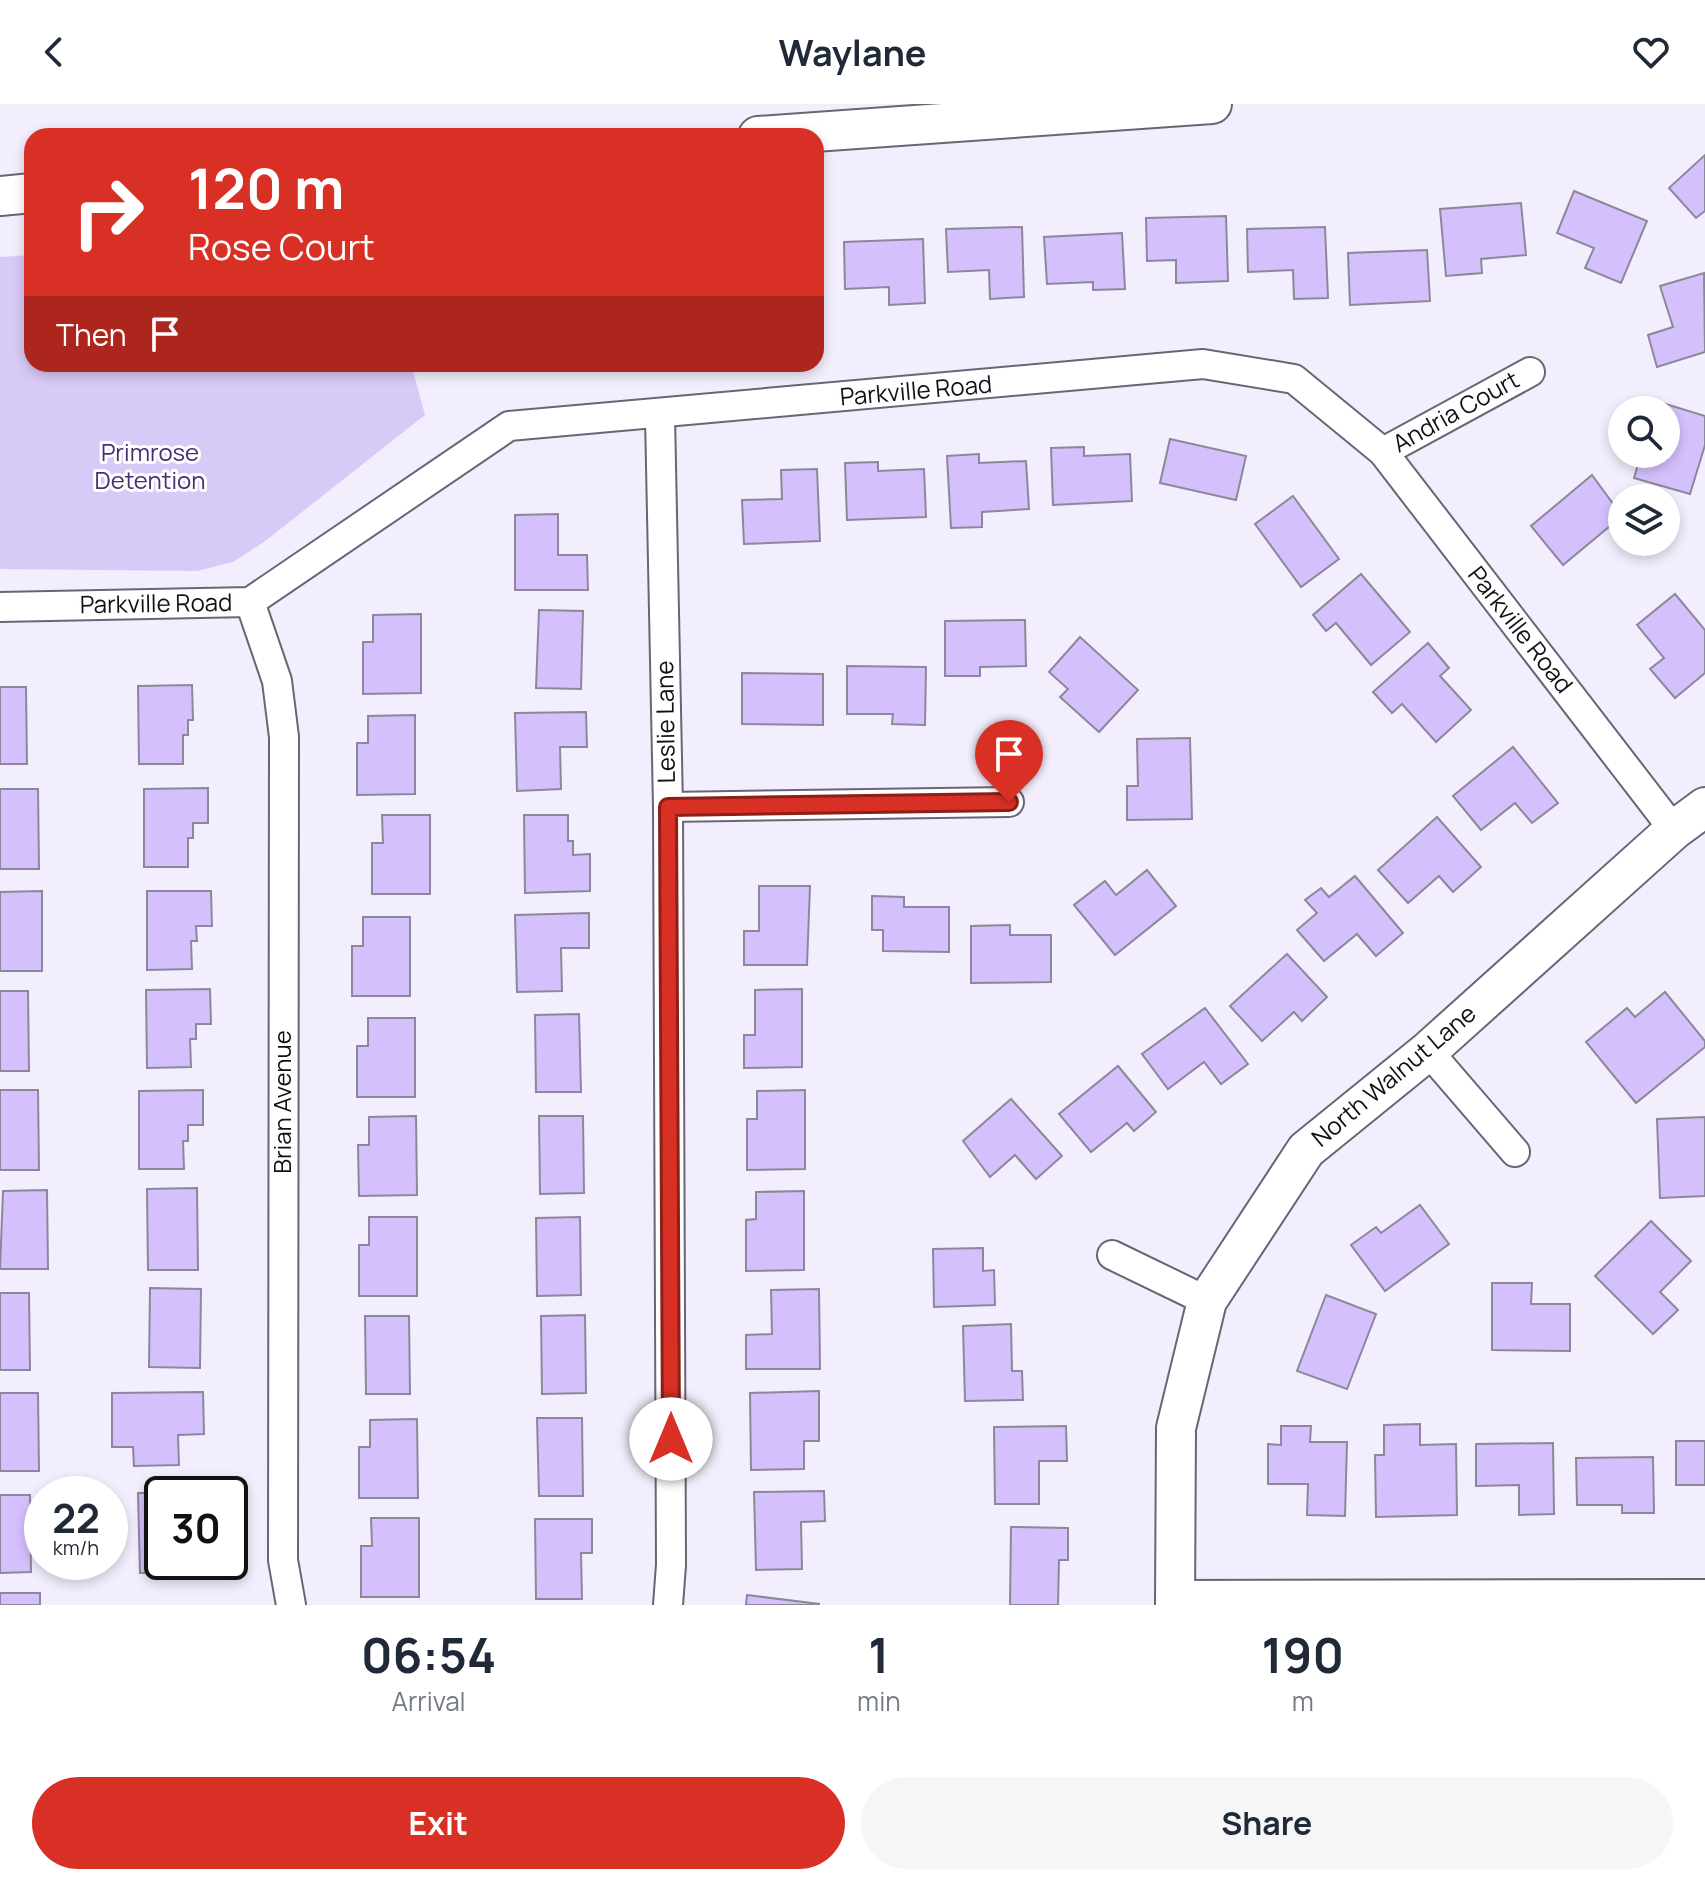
<!DOCTYPE html>
<style>
body{margin:0;font-family:Manrope,sans-serif;background:#f6f6f7;color:#1f2937;height:100vh;display:flex;flex-direction:column;font-size:30px;white-space:nowrap}
*{box-sizing:border-box;margin:0}
p{font-size:26px;color:#747a83}
.icon{flex:none;width:44px;height:44px;fill:none;stroke:currentColor;stroke-width:2;stroke-linecap:round;stroke-linejoin:round}
.map{position:relative;height:1501px;overflow:hidden}
.details{display:flex;flex-direction:column;background:#fff;flex:1}
.details>*{flex:none}
.top-card{position:absolute;left:24px;top:24px;width:800px;height:244px;border-radius:24px;box-shadow:0 4px 12px #0003;background:#d93025;color:#fff;overflow:hidden}
.buttons{position:absolute;left:1608px;top:292px;display:grid;gap:16px}
.buttons a{display:grid;place-items:center;width:72px;height:72px;border-radius:50%;background:#fff;box-shadow:0 4px 12px #0003;font-size:40px}
.speed{position:absolute;left:24px;top:1372px;display:flex;gap:16px;font-size:40px;font-weight:700;text-align:center}
.speed>*{display:grid;place-content:center;width:104px;height:104px;border-radius:50%;background:#fff;box-shadow:0 4px 12px #0003;line-height:1}
.speed small{font-size:20px;font-weight:400}
.speed .limit{border:4px solid #111;border-radius:12px;background:#fff;color:#111}
.pin{position:absolute;display:grid;place-items:center;width:68px;height:68px;color:#fff;margin:-82px -34px;border-radius:50% 50% 50% 0;rotate:-45deg;box-shadow:0 0 8px #0007}
.pin .icon{rotate:45deg}
.me{position:absolute;width:88px;margin:-44px;rotate:0deg;stroke-linejoin:round;filter:drop-shadow(0 0 6px #0008)}
.turn{display:flex;align-items:center;gap:28px;height:168px;padding:0 32px;font-size:36px}
.turn .icon{width:104px;height:104px;stroke-width:2.5}
.turn b{display:block;font-size:56px;line-height:68px}
.then{display:flex;align-items:center;height:76px;padding:0 32px;background:#0003;gap:16px;font-size:30px}
.eta{display:flex;justify-content:space-evenly;align-items:center;height:136px;text-align:center}
.eta b{font-size:48px;font-weight:700;line-height:56px}
.cta{display:flex;gap:16px;margin-top:auto;padding:16px 32px}
.cta a{flex:1;height:92px;border-radius:48px;background:#d93025;color:#fff;font-size:32px;font-weight:700;line-height:92px;text-align:center}
.cta a+a{background:#f6f6f7;color:#1f2937}
header{display:flex;justify-content:space-between;align-items:center;height:104px;padding:0 32px;background:#fff;font-size:36px;font-weight:700}
.map>svg:first-child{display:block}
</style>
<header><svg class="icon" aria-label="back" viewBox="0 0 24 24"><path d="M15 5l-7 7 7 7"/></svg>Waylane<svg class="icon" aria-label="heart" viewBox="0 0 24 24"><path d="M12 20l-8-8c-3-5 5-10 8-4 3-6 11-1 8 4z"/></svg></header>
<div class="map">
<svg width="1705" height="1501" viewBox="0 0 1705 1501">
<rect width="100%" height="100%" fill="#f3eefd"/>
<path fill="#d8caf7" d="M32 151V260H411L425 311 264 438 233 458 197 467 0 465V153Z"/>
<g fill="#d5c0fe" stroke="#8d8899" stroke-width="2">
<path d="M1705 51V107L1696 114 1669 84Z"/>
<path d="M1574 87 1647 117 1621 179 1585 164 1594 144 1557 129Z"/>
<path d="M1521 99 1526 151 1481 155 1482 169 1446 172 1440 105Z"/>
<path d="M1226 112 1228 177 1176 179V156L1147 157 1146 114Z"/>
<path d="M1022 123 1024 193 990 195 989 166 948 168 946 125Z"/>
<path d="M1325 123 1328 194 1294 195 1293 166 1248 168 1247 125Z"/>
<path d="M1122 129 1125 185 1093 186V178L1047 180 1044 133Z"/>
<path d="M923 135 925 199 889 201V183L845 185 844 138Z"/>
<path d="M1427 146 1430 197 1350 201 1348 149Z"/>
<path d="M816 152H822L823 209H816Z"/>
<path d="M1704 169 1705 248 1657 263 1648 231 1673 223 1660 182Z"/>
<path d="M1656 297 1705 312V341L1690 390 1634 374 1641 350H1666V306H1654Z"/>
<path d="M1170 335 1246 352 1236 396 1160 379Z"/>
<path d="M1084 343V352L1130 350 1132 397 1053 401 1051 344Z"/>
<path d="M979 350V359L1026 357 1029 405 982 408V423L951 424 947 352Z"/>
<path d="M878 358V367L924 365 926 413 847 416 845 359Z"/>
<path d="M817 365 820 437 744 440 742 396 782 395 781 366Z"/>
<path d="M1592 371 1622 412 1563 461 1531 422Z"/>
<path d="M1293 392 1339 455 1301 483 1255 420Z"/>
<path d="M558 410V451H587L588 486H515V411Z"/>
<path d="M1361 470 1410 528 1371 561 1336 519 1326 527 1313 511Z"/>
<path d="M1675 490 1705 526V569L1675 594 1650 565 1664 554 1637 521Z"/>
<path d="M539 506 583 507 581 585 536 584Z"/>
<path d="M421 510V589L363 590V538H373V511Z"/>
<path d="M1025 516 1026 562 980 563V572H945V517Z"/>
<path d="M1080 533 1138 586 1099 628 1060 593 1068 585 1049 568Z"/>
<path d="M1428 539 1449 564 1440 572 1471 606 1436 638 1402 600 1392 609 1373 588Z"/>
<path d="M847 562 926 563 925 621 892 620 893 610H847Z"/>
<path d="M742 569 823 570V621L742 620Z"/>
<path d="M192 581 193 616H188V631H183V660H139L138 582Z"/>
<path d="M0 583H26L27 660H0Z"/>
<path d="M586 608 587 643H560L561 685 517 687 515 609Z"/>
<path d="M415 611V690L357 691V639H368V612Z"/>
<path d="M1190 634 1192 715 1127 716V682H1138L1137 635Z"/>
<path d="M1513 643 1558 699 1532 719 1515 699 1481 726 1453 692Z"/>
<path d="M208 684V719H193V734H188V763H144V685Z"/>
<path d="M0 685H38L39 765H0Z"/>
<path d="M382 711H430V790H372V739H383Z"/>
<path d="M524 711H568V737H573V751L590 750V787L525 789Z"/>
<path d="M1437 713 1481 763 1453 788 1439 772 1408 799 1378 766Z"/>
<path d="M1147 766 1176 802 1115 851 1074 801 1105 777 1116 791Z"/>
<path d="M1355 772 1403 829 1376 852 1357 830 1324 857 1297 826 1317 809 1305 796 1321 784 1329 793Z"/>
<path d="M759 782H810L807 861H744V827H759Z"/>
<path d="M42 787V867H0V788Z"/>
<path d="M147 787H211L212 822H196L197 837H191L192 865 147 866Z"/>
<path d="M872 792 904 793V803H949V848L883 847V826H872Z"/>
<path d="M589 809V844H561L562 887 517 888 515 811Z"/>
<path d="M363 813H410V892H352V842H363Z"/>
<path d="M1010 821V831H1051V878L971 879V822Z"/>
<path d="M1287 850 1327 893 1302 917 1294 908 1262 937 1230 902Z"/>
<path d="M210 885 211 920H196V935H190L191 963 147 964 146 886Z"/>
<path d="M802 885V963L744 964V931H755V886Z"/>
<path d="M0 887H28L29 967H0Z"/>
<path d="M1665 888 1705 937V943L1636 999 1586 938 1627 904 1635 913Z"/>
<path d="M1205 904 1248 960 1221 980 1204 958 1168 985 1142 950Z"/>
<path d="M579 910 581 988H536L535 911Z"/>
<path d="M368 914H415V993H357V942H368Z"/>
<path d="M1118 962 1156 1008 1134 1027 1127 1019 1091 1048 1059 1010Z"/>
<path d="M0 986H38L39 1066H0Z"/>
<path d="M203 986V1021H188V1037H183L184 1065H139V987Z"/>
<path d="M805 986V1065L747 1066V1015H757V987Z"/>
<path d="M1011 995 1062 1052 1036 1075 1015 1051 990 1073 963 1037Z"/>
<path d="M416 1012 417 1091 359 1092 358 1041H369V1013Z"/>
<path d="M539 1012H583L584 1089 540 1090Z"/>
<path d="M1705 1013V1092L1660 1094 1657 1015Z"/>
<path d="M197 1084 198 1166H148L147 1085Z"/>
<path d="M47 1086 48 1165H0L3 1087Z"/>
<path d="M804 1087V1166L746 1167V1116L756 1115V1088Z"/>
<path d="M1420 1101 1449 1140 1385 1187 1351 1141 1376 1123 1381 1129Z"/>
<path d="M369 1113H417V1192H359V1141H369Z"/>
<path d="M580 1113 581 1191 537 1192 536 1114Z"/>
<path d="M1651 1117 1691 1157 1660 1188 1678 1206 1653 1230 1595 1172Z"/>
<path d="M983 1144V1167L994 1166 995 1201 934 1203 933 1145Z"/>
<path d="M1492 1179H1532L1531 1200H1570V1247L1492 1246Z"/>
<path d="M150 1184 201 1185 200 1264 149 1263Z"/>
<path d="M819 1185 820 1265H746V1231L772 1230 771 1186Z"/>
<path d="M0 1189H29L30 1266H0Z"/>
<path d="M1326 1191 1376 1210 1347 1285 1297 1267Z"/>
<path d="M585 1211 586 1289 542 1290 541 1212Z"/>
<path d="M365 1212H409L410 1290H366Z"/>
<path d="M1011 1220 1012 1267H1022L1023 1296 965 1297 963 1222Z"/>
<path d="M819 1287V1337H804V1365L751 1366 750 1289Z"/>
<path d="M203 1288 204 1330 178 1331 179 1361 134 1362 133 1343H112V1289Z"/>
<path d="M0 1289H38L39 1367H0Z"/>
<path d="M537 1314H582L583 1392H539Z"/>
<path d="M417 1315 418 1394H359V1343H370V1316Z"/>
<path d="M1420 1320V1341L1456 1340 1457 1411 1376 1413 1375 1351H1384V1321Z"/>
<path d="M1066 1322 1067 1357H1039V1400H995L994 1323Z"/>
<path d="M1281 1322H1311L1310 1338H1347L1345 1412 1307 1411 1308 1380H1268V1340L1281 1341Z"/>
<rect x="1676" y="1337" width="29" height="44"/>
<path d="M1553 1339 1554 1410 1519 1411V1381L1476 1382V1340Z"/>
<path d="M1653 1353 1654 1409H1622V1401H1577L1576 1354Z"/>
<path d="M824 1387 825 1417 801 1418 802 1465 756 1466 754 1388Z"/>
<path d="M204 1388 162 1390V1458H186V1468L140 1469 138 1389Z"/>
<path d="M0 1391H30L31 1468 0 1469Z"/>
<path d="M371 1414H419V1493H361V1442H372Z"/>
<path d="M535 1415H592V1449H581L582 1495H536Z"/>
<path d="M1011 1423 1068 1424V1456H1059L1058 1501H1010Z"/>
<rect x="0" y="1489" width="40" height="12"/>
<path d="M747 1491 819 1500V1501H746Z"/>
</g>
<g fill="none" stroke-linecap="round" stroke-linejoin="round">
<g stroke="#6a6575" stroke-width="32">
<g id="street">
<path d="M660 312 668 703 671 1461 668 1501"/>
<path d="M1383 348 1530 268"/>
<path d="M250 498 277 577 284 633 283 1456 291 1501"/>
<path d="M0 503 250 498 509 322 1203 260 1294 275 1383 348 1674 726"/>
<path d="M668 703 1009 698"/>
<path d="M1428 947 1515 1048"/>
<path d="M1112 1151 1207 1197"/>
<path d="M1175 1491 1705 1490"/>
</g>
</g>
<g stroke="#6a6575" stroke-width="42">
<g id="secondary">
<path d="M758 32 1212 0"/>
<path d="M0 92 32 89"/>
<path d="M1175 1501 1176 1324 1207 1197 1306 1046 1428 947 1674 726 1705 703"/>
</g>
</g>
<use href="#street" stroke="#fff" stroke-width="28"/>
<use href="#secondary" stroke="#fff" stroke-width="38"/>
</g>
<g fill="none" stroke-linecap="round" stroke-linejoin="round">
<g stroke="#8d1f18" stroke-width="20">
<path id="route" d="M671 1335 668 703 1009 698"/>
</g>
<use href="#route" stroke="#d93025" stroke-width="14"/>
</g>
<g text-anchor="middle" stroke-width="6" stroke-linejoin="round" paint-order="stroke">
<g font-size="24" fill="#121017" stroke="#fefefe">
<text transform="translate(916 287) rotate(-5)" y="8">Parkville Road</text>
<text transform="translate(1456 308) rotate(-29)" y="8">Andria Court</text>
<text transform="translate(156 500) rotate(-1)" y="8">Parkville Road</text>
<text transform="translate(1520 526) rotate(52)" y="8">Parkville Road</text>
<text transform="translate(666 618) rotate(-91)" y="8">Leslie Lane</text>
<text transform="translate(1394 972) rotate(-40)" y="8">North Walnut Lane</text>
<text transform="translate(283 998) rotate(-90)" y="8">Brian Avenue</text>
</g>
<g font-size="24" fill="#4a2c73" stroke="#fefefe">
<text x="150" y="357">Primrose<tspan x="150" dy="28">Detention</tspan></text>
</g>
</g>
</svg>
<div class="buttons">
<a><svg class="icon" aria-label="search" viewBox="0 0 24 24"><circle cx="10" cy="10" r="6"/><path d="M15 15l6 6"/></svg></a>
<a><svg class="icon" aria-label="layers" viewBox="0 0 24 24"><path d="M12 4l9 5-9 5-9-5zM3 14l9 5 9-5"/></svg></a>
</div>
<div class="speed"><div>22<small>km/h</small></div><div class="limit">30</div></div>
<div class="pin" style="left:1009px;top:698px;background:#d93025"><svg class="icon" aria-label="arrive" viewBox="0 0 24 24"><path d="M6 21V4h12l-3 4 3 4H6"/></svg></div>
<svg class="me" style="left:671px;top:1335px" viewBox="-20 -20 40 40"><circle r="19" fill="#fff"/><path d="M0-13L10 11 0 6-10 11z" fill="#d93025"/></svg>
<div class="top-card">
<div class="turn"><svg class="icon" aria-label="right" viewBox="0 0 24 24"><path d="M7 20v-9h11M14 6l5 5-5 5"/></svg><div><b>120 m</b>Rose Court</div></div>
<div class="then">Then<svg class="icon" aria-label="arrive" viewBox="0 0 24 24"><path d="M6 21V4h12l-3 4 3 4H6"/></svg></div>
</div>
</div>
<section class="details">
<div class="eta">
<div><b>06:54</b><p>Arrival</p></div>
<div><b>1</b><p>min</p></div>
<div><b>190</b><p>m</p></div>
</div>
<div class="cta"><a>Exit</a><a>Share</a></div>
</section>
